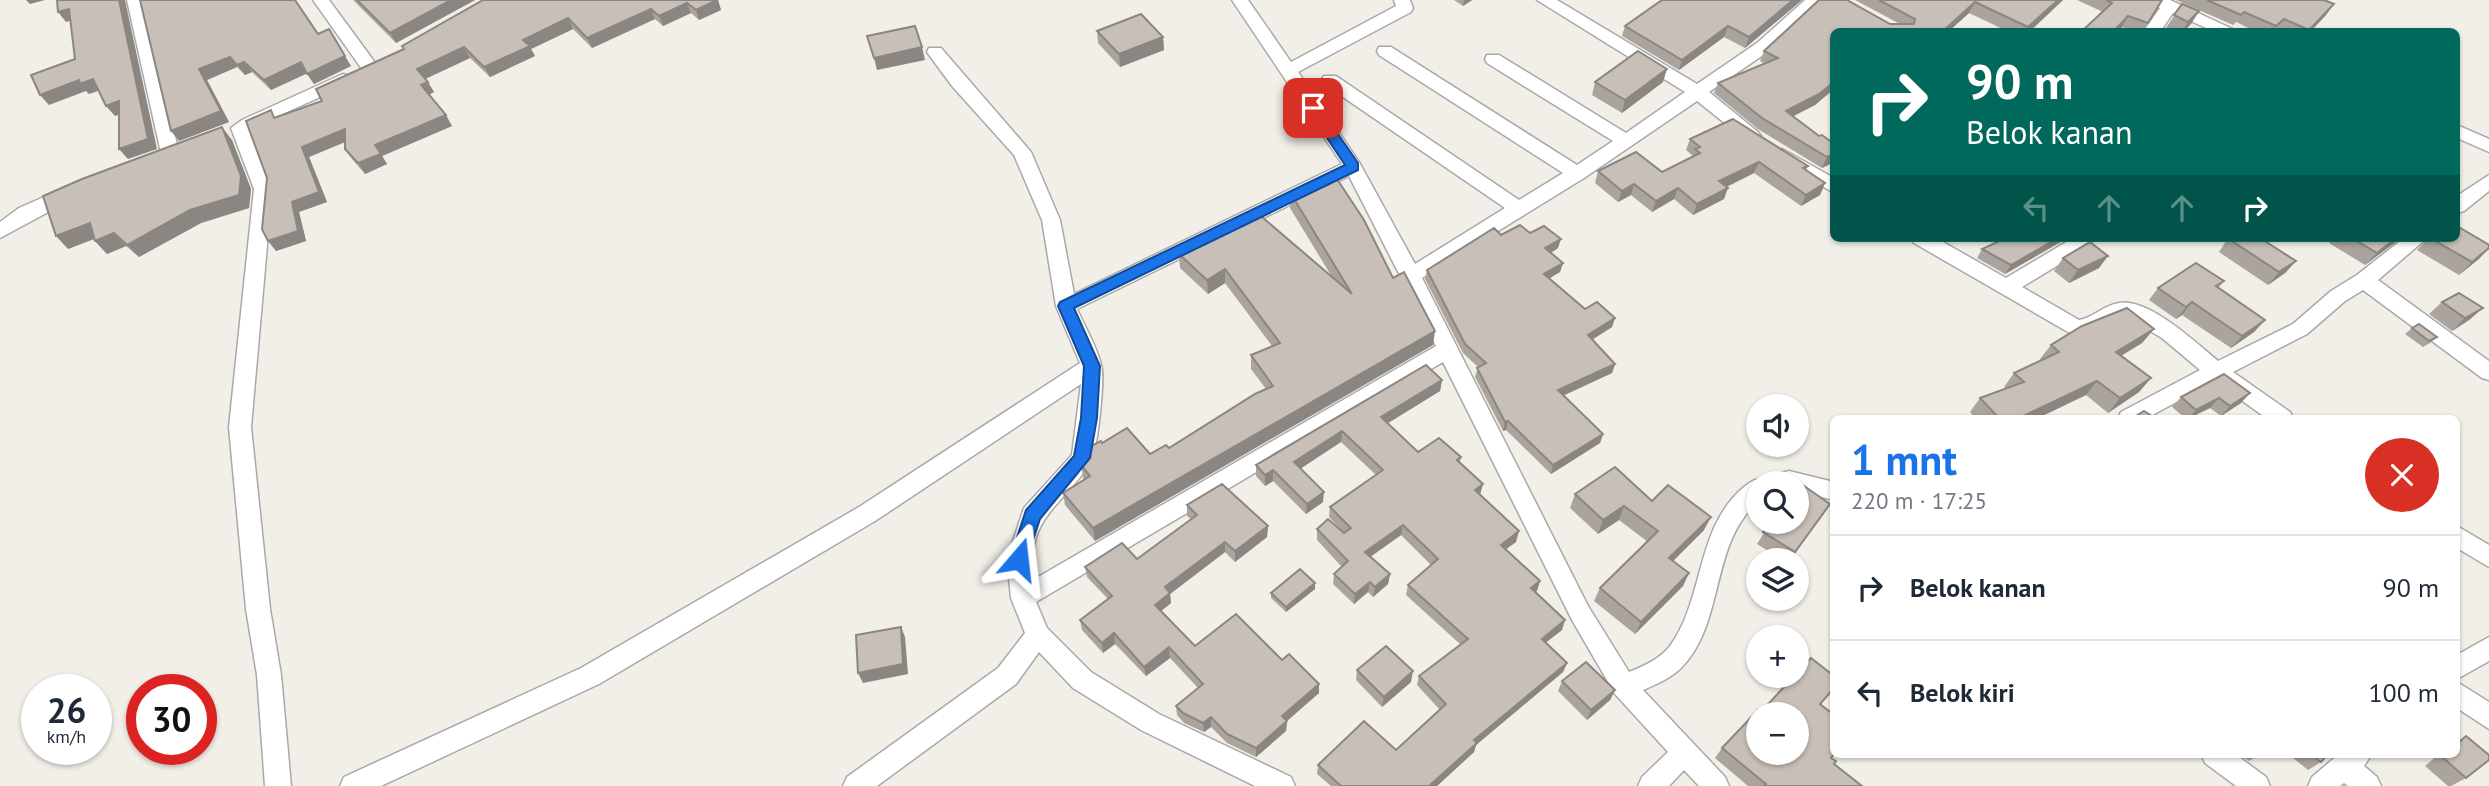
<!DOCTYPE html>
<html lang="id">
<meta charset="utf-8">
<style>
body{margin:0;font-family:"PT Sans",sans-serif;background:#f6f6f7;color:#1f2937;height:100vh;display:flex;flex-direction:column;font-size:26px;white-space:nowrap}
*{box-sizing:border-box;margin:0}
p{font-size:23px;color:#747a83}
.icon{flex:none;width:38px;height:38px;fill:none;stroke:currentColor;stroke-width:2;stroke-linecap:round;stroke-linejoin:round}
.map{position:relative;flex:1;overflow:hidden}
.drawer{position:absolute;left:1830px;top:415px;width:630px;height:343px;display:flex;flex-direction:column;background:#fff;border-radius:10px;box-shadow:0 2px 5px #0004}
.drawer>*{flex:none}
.guide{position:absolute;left:1830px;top:28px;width:630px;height:214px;border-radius:10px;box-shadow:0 2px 5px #0004;background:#00695c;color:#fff;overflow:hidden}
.buttons{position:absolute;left:1746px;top:394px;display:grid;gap:14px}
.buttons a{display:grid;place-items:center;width:63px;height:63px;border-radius:50%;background:#fff;box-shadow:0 2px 5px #0004;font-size:35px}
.speed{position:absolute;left:21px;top:674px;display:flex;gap:14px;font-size:35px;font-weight:700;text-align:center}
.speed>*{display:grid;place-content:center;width:91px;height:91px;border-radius:50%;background:#fff;box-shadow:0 2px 5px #0004;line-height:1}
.speed small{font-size:18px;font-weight:400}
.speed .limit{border:10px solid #d22;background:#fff;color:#111}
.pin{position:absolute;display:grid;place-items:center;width:60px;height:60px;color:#fff;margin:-30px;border-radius:14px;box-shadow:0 4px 10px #0006}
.me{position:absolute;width:77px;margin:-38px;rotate:17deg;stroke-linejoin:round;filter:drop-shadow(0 0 5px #0008)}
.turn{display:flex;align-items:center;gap:24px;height:147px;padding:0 21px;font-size:32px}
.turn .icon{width:91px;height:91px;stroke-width:2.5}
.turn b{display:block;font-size:49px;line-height:60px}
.lanes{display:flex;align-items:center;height:66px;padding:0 21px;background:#0003;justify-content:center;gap:35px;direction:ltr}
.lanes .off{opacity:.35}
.round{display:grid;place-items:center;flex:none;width:74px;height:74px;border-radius:37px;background:#f6f6f7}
.overview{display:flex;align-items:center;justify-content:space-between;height:119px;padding:0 21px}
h1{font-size:42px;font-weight:600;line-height:52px;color:#1a73e8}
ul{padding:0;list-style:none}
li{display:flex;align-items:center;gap:21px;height:105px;padding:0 21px;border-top:2px solid #e0e1e3}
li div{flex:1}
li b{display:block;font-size:26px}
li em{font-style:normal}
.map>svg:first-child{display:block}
</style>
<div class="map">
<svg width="2489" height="786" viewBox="0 0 2489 786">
<rect width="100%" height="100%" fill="#f2efe9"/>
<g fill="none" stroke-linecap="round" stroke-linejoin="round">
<g stroke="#a9a9a9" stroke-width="3">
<g id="minor">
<path d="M127 0H143L179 153 176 157H164L161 153Z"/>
<path d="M313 0H329L376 64 379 68 376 72H364Z"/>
<path d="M1232 0H1248L1291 62 1396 6 1394 0H1410L1413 8 1411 12 1298 72 1359 162 1415 264 1505 208 1324 84 1321 80 1324 76H1336L1519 200 1563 173 1379 55 1377 51 1379 47H1391L1577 165 1613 141 1487 63 1485 59 1487 55H1499L1626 133 1685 92 1537 0H1557L1697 84 1757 43 1805 0H1823L1769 51 1709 92 1758 132 1761 136 1758 140H1746L1697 101 1584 178 1422 278 1588 606 1629 672C1644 666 1660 659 1670 646 1705 598 1695 528 1744 487 1751 482 1755 478 1763 480L1765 477 1789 471 1834 482V500L1797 491V483H1759V501C1709 543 1726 623 1681 668 1671 678 1657 684 1643 690L1725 777 1729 786H1699L1684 770 1669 786H1638L1642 777 1668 752 1615 694 1572 620 1443 362 1036 602 1047 628 1091 672 1159 714 1291 777 1295 786H1255L1141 730 1073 688 1039 652 1016 684 877 786H843L847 777 998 668 1025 633 1011 598 1007 559 1024 508 1072 455 1081 384 875 521 599 684 381 786H340L344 777 581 668 859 507 1080 363 1056 306 1042 220 1014 155 952 86 927 52 929 48H941L1031 152 1060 220 1074 294 1342 164ZM1349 176 1436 346 1033 580C1026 518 1060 508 1089 465 1098 453 1105 377 1101 364 1096 345 1085 327 1077 309Z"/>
<path d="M2148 0H2170L2239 32H2215L2173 13 2160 32H2143L2160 8Z"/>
<path d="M343 74 349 76 352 80 349 84 249 129 272 189 251 427 270 609 281 675 291 786H265L257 675 246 609 229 427 254 189 231 128 242 120Z"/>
<path d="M2457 125 2489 139V152L2457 138Z"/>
<path d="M1782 149 1834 178V193L1776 159 1773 155 1776 151Z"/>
<path d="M2489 175V191L2464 211 2457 213V196Z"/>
<path d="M71 185 78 186 80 191 78 196 0 238V222L19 208Z"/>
<path d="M1911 238H1936L2006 278 2073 238H2088L2091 242 2088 247 2022 287 2079 320C2093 318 2104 305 2119 303 2149 298 2196 343 2218 361L2293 324 2331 291 2357 275 2404 238H2427L2378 280 2489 361V380L2482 378 2363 290 2345 301 2307 334 2233 372 2290 412 2293 418H2266L2215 381 2147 418H2118L2121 412 2200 370 2162 338 2128 318C2106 317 2095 341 2068 332L1914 243Z"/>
<path d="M2457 526 2489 545V567L2457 548Z"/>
<path d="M2489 637V661L2457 679V655Z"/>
<path d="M2457 682 2489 702V729L2457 708Z"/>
<path d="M2201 754H2235L2266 777 2270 786H2236L2205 763Z"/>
<path d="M2339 754H2372L2364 766 2377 777 2381 786H2348L2344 783 2340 786H2308L2312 777Z"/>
</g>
</g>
<use href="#minor" fill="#fff" fill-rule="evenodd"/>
</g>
<g fill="#aba49e">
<path d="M140 0 318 34 351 66 314 84 307 73 271 90 252 72 245 75 237 67 207 80 229 122 179 141Z"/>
<path d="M353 0H475L396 43Z"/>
<path d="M483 0H718L721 10 699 20 691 13 663 26 655 19 592 48 573 29 531 49 535 56 490 77 470 58 425 79 434 92 428 95 452 126 382 156 387 164 365 174 352 159 345 149V142L309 157 327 202 299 212 306 241 276 251V117L322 101 404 49 402 46Z"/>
<path d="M1454 0H1472L1463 6Z"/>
<path d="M1802 0 1745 48 1724 37 1679 70 1622 36 1625 26Z"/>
<path d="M1819 0H1848L1890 24H1900L1855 0H2063L2029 32H2009L1969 13 1948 32H1834V89L1815 105 1793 116 1819 136 1822 135 1834 144V162L1822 168 1758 129 1714 93 1718 83 1765 64 1760 61 1764 51Z"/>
<path d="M2077 0H2162L2142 32H2135L2122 27 2117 32H2081L2103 12Z"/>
<path d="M2176 0H2324L2326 15 2310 32H2281L2276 29 2274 32H2257L2236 22 2233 25Z"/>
<path d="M2182 4 2199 11 2191 24 2183 32H2174L2166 28Z"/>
<path d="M1097 31 1163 37 1164 50 1120 67 1098 43Z"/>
<path d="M1595 82H1663L1622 113 1592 95Z"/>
<path d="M1690 139 1808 166 1806 170 1825 183 1820 195 1801 206 1754 173 1727 187 1724 199 1693 215 1674 199 1652 212 1631 195 1618 202 1595 183 1598 171 1662 172 1693 156 1686 150Z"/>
<path d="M232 140 251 189 249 208 201 223 139 257 126 246 107 254 95 241 94 238 68 249Z"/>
<path d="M1291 194 1393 278 1433 345 1095 541 1065 505 1063 493 1084 480 1083 478 1081 465 1102 443 1150 454 1169 448 1266 389 1251 369V355L1272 346 1225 283 1208 294 1180 268 1179 254 1332 277 1290 208Z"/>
<path d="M1501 235 1558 248 1551 253 1563 263 1560 272 1549 278 1585 309 1615 318 1612 327 1592 340 1615 364 1612 373 1563 396 1603 434 1600 443 1551 474 1506 430 1503 431 1475 377 1478 367 1463 353 1425 279 1427 270Z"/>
<path d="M2005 238H2066L2064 240 2005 274 1977 258 1982 249Z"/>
<path d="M2228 238H2260L2296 261 2285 273 2268 285 2219 252Z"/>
<path d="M2334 238H2401L2365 265 2329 243Z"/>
<path d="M2429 238H2457L2489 249 2459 275 2417 250Z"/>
<path d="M2063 258 2099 268 2069 283 2054 271Z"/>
<path d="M2224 281 2218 288 2265 320 2254 332 2231 348 2182 315 2176 319 2149 300 2158 288Z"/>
<path d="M2442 302 2483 308 2469 320 2452 331 2429 314Z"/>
<path d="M2412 328 2437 337 2430 343 2423 347 2405 334Z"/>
<path d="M2154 329 2142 343 2121 356 2151 378 2139 392 2108 413 2086 395 2038 418H1975L1970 412 1980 398 2006 388 2004 387 2014 373 2041 360 2040 359 2051 345Z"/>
<path d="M2224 374 2241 403 2221 416 2210 408 2190 418H2185L2172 407 2181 397Z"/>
<path d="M1442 380 1440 391 1388 423 1418 452 1461 457 1460 463 1480 495 1516 542 1506 549 1540 581 1536 592 1562 630 1546 642 1567 663 1563 672 1476 745 1474 752 1437 786H1331L1317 774 1318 765 1396 750 1440 710 1417 685 1419 676 1460 644 1406 595 1408 585 1431 565 1401 535 1370 557 1390 574 1388 584 1373 597 1368 592 1354 604 1333 584 1334 574 1342 567 1317 540V529L1344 533 1329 517 1330 507 1376 475 1341 442 1300 468 1323 502 1306 514 1273 481 1265 486 1256 476V465Z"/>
<path d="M1575 494 1652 501 1704 530 1673 561 1689 573 1683 586 1635 634 1594 601 1600 588 1648 542 1619 520 1598 534 1570 508Z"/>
<path d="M1830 504 1790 560H1783L1757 544 1769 525 1764 522H1797Z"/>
<path d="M1187 505 1268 526 1267 537 1235 562 1225 552 1170 594 1171 603 1161 611 1195 646 1282 660 1319 693 1287 721 1286 731 1256 757 1227 743 1211 727 1204 732 1184 723 1177 715 1176 706 1198 688 1170 658 1146 676 1115 644 1103 653 1082 630 1080 620 1108 599 1087 577 1085 567 1137 559 1191 519 1187 516Z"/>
<path d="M1315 583V589L1286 612 1271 598V593Z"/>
<path d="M1357 670 1411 682 1382 707 1356 680Z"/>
<path d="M1834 676V689L1821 704 1831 758 1834 764 1862 786H1748L1715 758 1722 748 1761 712Z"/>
<path d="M1562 681 1615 690 1610 700 1587 720 1558 691Z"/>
<path d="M2466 736V778L2451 786H2448L2425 766 2439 754H2457V742Z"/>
<path d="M2240 754H2259L2249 761Z"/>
<path d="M2288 754H2328L2321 762 2308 770Z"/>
</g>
<g fill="#8b8681">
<path d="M26 0H45L30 4Z"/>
<path d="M119 0H125L157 149 128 159 119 149Z"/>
<path d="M451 0H475L396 43 390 33Z"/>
<path d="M718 0 721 10 699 20 696 10Z"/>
<path d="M1464 0H1472L1463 6Z"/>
<path d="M1793 0H1802L1745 48 1749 37Z"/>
<path d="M2058 0H2063L2029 32H2026L2028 27Z"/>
<path d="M1975 2 1969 13 1948 32H1942Z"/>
<path d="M687 3 691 13 663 26 659 16Z"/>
<path d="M2334 4 2326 15 2310 32H2308Z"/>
<path d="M69 9 77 19 66 22 58 12Z"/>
<path d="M651 9 655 19 592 48 587 38Z"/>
<path d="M2199 11 2191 24 2182 32 2188 22Z"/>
<path d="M2128 16 2122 27 2117 32H2113Z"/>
<path d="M568 18 573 29 531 49 535 56 490 77 484 67 523 40Z"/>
<path d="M1728 26 1724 37 1679 70 1682 60Z"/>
<path d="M329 29 351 66 314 84 307 74Z"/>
<path d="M1163 37 1164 50 1120 67 1119 54Z"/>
<path d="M464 47 470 58 423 80 417 69Z"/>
<path d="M922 47 925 60 877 70 874 58Z"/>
<path d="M230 57 237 67 207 80 229 122 179 141 171 131 199 69Z"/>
<path d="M244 62 252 72 245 75 237 65Z"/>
<path d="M301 62 308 73 271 90 264 80Z"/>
<path d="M1667 69 1663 82 1622 113 1625 100Z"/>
<path d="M93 79 101 90 89 94 86 91 49 105 40 95 79 80Z"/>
<path d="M428 82 434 92 427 96 421 85Z"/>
<path d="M1834 82V89L1815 105 1782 122 1786 111Z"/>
<path d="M119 101 128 112 115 116 106 106Z"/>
<path d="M446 115 452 126 382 156 387 164 365 174 358 163 375 145Z"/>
<path d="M222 127 232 140 251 189 249 208 201 223 139 257 127 245Z"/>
<path d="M345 129 352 139 309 157 327 202 299 212 306 241 276 251 268 241 302 147Z"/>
<path d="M1834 154V162L1822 168 1827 157Z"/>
<path d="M1759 162 1754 173 1715 192 1719 181Z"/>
<path d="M1825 183 1820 195 1801 206 1806 195Z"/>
<path d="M1634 184 1631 195 1618 202 1622 191Z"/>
<path d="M1678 188 1674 199 1652 212 1656 201Z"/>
<path d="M1728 188 1724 199 1693 215 1697 204Z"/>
<path d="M90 223 102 236 68 249 56 236Z"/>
<path d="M114 233 126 246 107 254 95 241Z"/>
<path d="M2058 238H2066L2064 240 2005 274 2011 265Z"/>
<path d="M2396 238H2401L2365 265 2377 253Z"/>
<path d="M1561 239 1558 248 1543 257 1545 248Z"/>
<path d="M2489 248 2479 259 2459 275 2472 262Z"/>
<path d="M2108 256 2099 268 2069 283 2078 270Z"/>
<path d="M2296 261 2285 273 2268 285 2279 272Z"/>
<path d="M1563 263 1560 272 1542 283 1544 274Z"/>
<path d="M1225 269V283L1208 294 1207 280Z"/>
<path d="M2192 302 2182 315 2176 319 2186 307Z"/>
<path d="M2483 308 2469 320 2452 331 2465 318Z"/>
<path d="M1615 318 1612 327 1585 344 1588 335Z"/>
<path d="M2265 320 2254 332 2231 348 2242 336Z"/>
<path d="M2154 329 2142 343 2104 366 2116 352Z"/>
<path d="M1435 331 1433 345 1095 541 1093 528Z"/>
<path d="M1615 364 1612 373 1555 399 1558 390Z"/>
<path d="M2151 378 2139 392 2108 413 2120 398Z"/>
<path d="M1442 380 1440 391 1380 428 1381 417Z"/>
<path d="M2097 381 2086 395 2038 418H2022L2023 416Z"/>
<path d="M2250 393 2241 403 2221 416 2230 406Z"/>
<path d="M2219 398 2210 408 2189 418 2196 410Z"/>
<path d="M1508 421 1506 430 1503 431 1505 422Z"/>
<path d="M1342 431 1341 442 1294 473V462Z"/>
<path d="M1603 434 1600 443 1551 474 1553 465Z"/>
<path d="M1273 470V481L1265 486V475Z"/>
<path d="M1483 484 1480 495 1475 490Z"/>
<path d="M1324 492 1323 502 1306 514 1307 504Z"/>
<path d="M1830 504 1823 515 1790 560 1795 552Z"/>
<path d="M1624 506 1619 520 1598 534 1603 520Z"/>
<path d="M1711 517 1704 530 1663 571 1669 558Z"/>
<path d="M1403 525 1401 535 1363 562 1365 552Z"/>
<path d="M1268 526 1267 537 1235 562V551Z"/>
<path d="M1519 531 1516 542 1498 555 1501 545Z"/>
<path d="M1225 542V552L1170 594 1171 603 1156 615 1155 605 1165 587Z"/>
<path d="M1689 573 1683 586 1635 634 1641 622Z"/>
<path d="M1390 574 1388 584 1373 597 1375 587Z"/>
<path d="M1540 581 1537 591 1528 598 1531 588Z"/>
<path d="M1370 582 1368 592 1354 604 1355 594Z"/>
<path d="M1315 583V589L1286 612V607Z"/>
<path d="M1565 620 1562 630 1539 648 1542 639Z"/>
<path d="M901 627 905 637 908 674 863 683 858 673Z"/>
<path d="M1114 633 1115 644 1103 653 1102 643Z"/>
<path d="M1169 647 1170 658 1146 676 1144 667Z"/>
<path d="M1567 663 1563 672 1476 745 1474 752 1437 786H1429L1474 740Z"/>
<path d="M1413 671 1411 682 1382 707 1384 697Z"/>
<path d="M1319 684V693L1281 726 1282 716Z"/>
<path d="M1615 690 1610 700 1587 720 1591 710Z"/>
<path d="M1211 717V727L1204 732 1203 723Z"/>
<path d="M1287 721 1286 731 1256 757V748Z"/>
</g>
<g fill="#c7bfb8" stroke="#8b8681" stroke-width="2" fill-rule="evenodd">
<path d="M57 0H119L148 139 119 149V101L106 106 93 79 80 84 79 80 40 95 31 75 75 59 69 9 58 12Z"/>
<path d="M140 0H295L318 34 329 29 345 56 307 74 301 62 264 80 244 62 237 65 230 57 199 69 221 111 171 131Z"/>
<path d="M357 0H451L390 33Z"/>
<path d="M483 0H717L696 10 687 3 659 16 651 9 587 38 568 18 523 40 530 46 484 67 464 47 417 69 428 82 421 85 446 115 375 145 381 154 358 163 345 149V129L302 147 319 192 292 202 298 231 268 241 262 229 267 178 246 121 271 110 274 118 322 101 316 89 404 49 402 46Z"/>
<path d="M1662 0H1793L1749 37 1728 26 1682 60 1625 26Z"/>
<path d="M1819 0H1847L1890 24H1914L1915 19 1879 0H2058L2028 27 1975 2 1942 32H1834V82L1819 94 1786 111 1819 136 1822 135 1834 144V154L1827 157 1762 118 1718 83 1778 58 1764 51Z"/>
<path d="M2106 0H2162L2148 23 2128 16 2113 32H2081L2112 3Z"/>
<path d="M2207 0H2324L2334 4 2309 30 2284 19 2276 26 2244 12 2241 15Z"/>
<path d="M2182 4 2199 11 2188 22 2174 15Z"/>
<path d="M1141 14 1163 37 1119 54 1097 31Z"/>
<path d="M915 26 922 47 874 58 867 36Z"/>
<path d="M1638 51 1667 69 1625 100 1595 82Z"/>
<path d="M1733 119 1808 166 1803 168 1825 183 1806 195 1759 162 1719 181 1728 188 1697 204 1678 188 1656 201 1634 184 1622 191 1598 171 1636 152 1662 172 1700 153 1695 149 1700 147 1690 139Z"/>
<path d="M222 127 241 176 239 195 190 210 127 245 114 233 95 241 90 223 56 236 43 196 82 179Z"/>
<path d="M1335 176 1364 220 1393 278 1404 272 1435 331 1093 528 1063 493 1090 476 1081 465 1093 445 1101 441 1102 443 1127 428 1150 454 1166 445 1169 448 1255 394 1273 386 1251 355 1280 343 1225 269 1207 280 1179 254 1255 211 1352 294 1291 194Z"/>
<path d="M1520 225 1530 233 1544 226 1561 239 1545 248 1563 263 1544 274 1585 309 1597 302 1615 318 1588 335 1615 364 1558 390 1603 434 1553 465 1508 421 1505 422 1477 368 1486 363 1465 344 1427 270 1494 228 1501 235Z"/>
<path d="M2457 226 2489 245V248L2472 262 2430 238H2457Z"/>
<path d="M2006 238H2058L2011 265 1982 249Z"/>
<path d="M2230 238H2260L2296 261 2279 272 2229 239Z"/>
<path d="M2352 238H2396L2377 253Z"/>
<path d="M2090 242 2108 256 2078 270 2063 258Z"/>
<path d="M2196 263 2224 281 2216 286 2265 320 2242 336 2192 302 2186 307 2158 288Z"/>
<path d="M2459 293 2483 308 2465 318 2442 302Z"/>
<path d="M2127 308 2154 329 2116 352 2151 378 2120 398 2097 381 2023 416 2025 418H1999L1980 398 2024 382 2014 373 2059 352 2051 345 2082 326Z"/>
<path d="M2419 324 2437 337 2429 341 2412 328Z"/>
<path d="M1426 365 1442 380 1381 417 1418 452 1439 438 1461 457 1457 460 1483 484 1475 490 1519 531 1501 545 1540 581 1531 588 1565 620 1542 639 1567 663 1474 740 1477 743 1429 786H1341L1318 765 1364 721 1396 750 1446 704 1419 676 1468 639 1408 585 1438 559 1403 525 1365 552 1390 574 1375 587 1370 582 1355 594 1334 574 1348 561 1317 529 1328 519 1344 533 1351 528 1330 507 1383 470 1342 431 1294 462 1324 492 1307 504 1273 470 1265 475 1256 465Z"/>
<path d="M2224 374 2250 393 2230 406 2219 398 2196 410 2181 397Z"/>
<path d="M2144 411 2155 418H2133Z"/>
<path d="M1615 467 1652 501 1668 485 1711 517 1669 558 1689 573 1641 622 1600 588 1658 531 1624 506 1603 520 1575 494Z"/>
<path d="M1791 477 1830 504 1795 552 1763 532 1772 522H1797V483H1785Z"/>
<path d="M1222 484 1268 526 1235 551 1225 542 1165 587 1170 593 1155 605 1195 646 1236 614 1282 660 1289 654 1319 684 1282 716 1287 721 1256 748 1227 734 1211 717 1203 723 1183 713 1176 706 1203 684 1169 647 1144 667 1114 633 1102 643 1080 620 1112 596 1085 567 1122 543 1137 559 1197 515 1187 505Z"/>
<path d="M1300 569 1315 583 1286 607 1271 593Z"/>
<path d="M901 627 903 664 858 673 856 635Z"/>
<path d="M1386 646 1413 671 1384 697 1357 670Z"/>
<path d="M1811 658 1834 676V688L1820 704 1834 715V754L1831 758 1836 761 1834 764 1862 786H1764L1766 784 1722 748 1758 710 1761 712 1794 676H1797V672ZM1759 714H1797V752H1759Z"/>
<path d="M1586 662 1615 690 1591 710 1562 681Z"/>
<path d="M2466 736 2489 755V760L2466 778 2441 756 2444 754H2457V744Z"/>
<path d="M2311 754H2328L2321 762Z"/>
</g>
<path fill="#1a73e8" stroke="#114b97" stroke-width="2" d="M1313 103 1318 105 1358 163V170L1074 308 1100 366 1097 418 1090 458 1040 519 1025 564 1019 567 1013 564 1010 559 1026 510 1074 456 1081 418 1084 366 1058 306 1060 302 1345 165 1307 108Z"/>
</svg>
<div class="buttons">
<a><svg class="icon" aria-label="sound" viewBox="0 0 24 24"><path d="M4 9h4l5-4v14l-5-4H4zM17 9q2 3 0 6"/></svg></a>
<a><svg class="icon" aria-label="search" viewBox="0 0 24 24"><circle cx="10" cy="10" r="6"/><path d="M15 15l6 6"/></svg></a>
<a><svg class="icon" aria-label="layers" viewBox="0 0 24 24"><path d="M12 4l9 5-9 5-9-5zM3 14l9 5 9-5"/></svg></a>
<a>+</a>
<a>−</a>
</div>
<div class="speed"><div>26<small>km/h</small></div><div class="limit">30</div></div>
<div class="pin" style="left:1313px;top:108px;background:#d93025"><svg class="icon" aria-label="arrive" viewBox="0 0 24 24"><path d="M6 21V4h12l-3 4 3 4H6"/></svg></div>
<svg class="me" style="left:1019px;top:559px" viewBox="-20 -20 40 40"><path d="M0-17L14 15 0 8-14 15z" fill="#1a73e8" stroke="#fff" stroke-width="4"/></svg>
<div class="guide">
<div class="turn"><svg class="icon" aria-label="right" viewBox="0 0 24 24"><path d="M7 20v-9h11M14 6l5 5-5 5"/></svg><div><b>90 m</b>Belok kanan</div></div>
<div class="lanes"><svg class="icon off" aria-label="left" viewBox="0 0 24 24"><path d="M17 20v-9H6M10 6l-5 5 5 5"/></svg><svg class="icon off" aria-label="ahead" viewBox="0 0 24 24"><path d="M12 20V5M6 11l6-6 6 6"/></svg><svg class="icon off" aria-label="ahead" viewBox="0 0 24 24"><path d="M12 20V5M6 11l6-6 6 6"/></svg><svg class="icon" aria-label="right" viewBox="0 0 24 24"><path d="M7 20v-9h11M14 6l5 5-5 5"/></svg></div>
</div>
<section class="drawer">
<div class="overview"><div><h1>1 mnt</h1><p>220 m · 17:25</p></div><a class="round" style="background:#d93025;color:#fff"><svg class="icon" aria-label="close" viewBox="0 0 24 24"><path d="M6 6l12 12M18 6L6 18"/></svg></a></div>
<ul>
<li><svg class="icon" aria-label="right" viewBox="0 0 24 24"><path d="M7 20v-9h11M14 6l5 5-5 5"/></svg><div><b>Belok kanan</b></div><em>90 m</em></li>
<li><svg class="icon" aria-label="left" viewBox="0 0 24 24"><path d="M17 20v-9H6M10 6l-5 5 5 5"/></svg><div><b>Belok kiri</b></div><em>100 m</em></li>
</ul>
</section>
</div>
